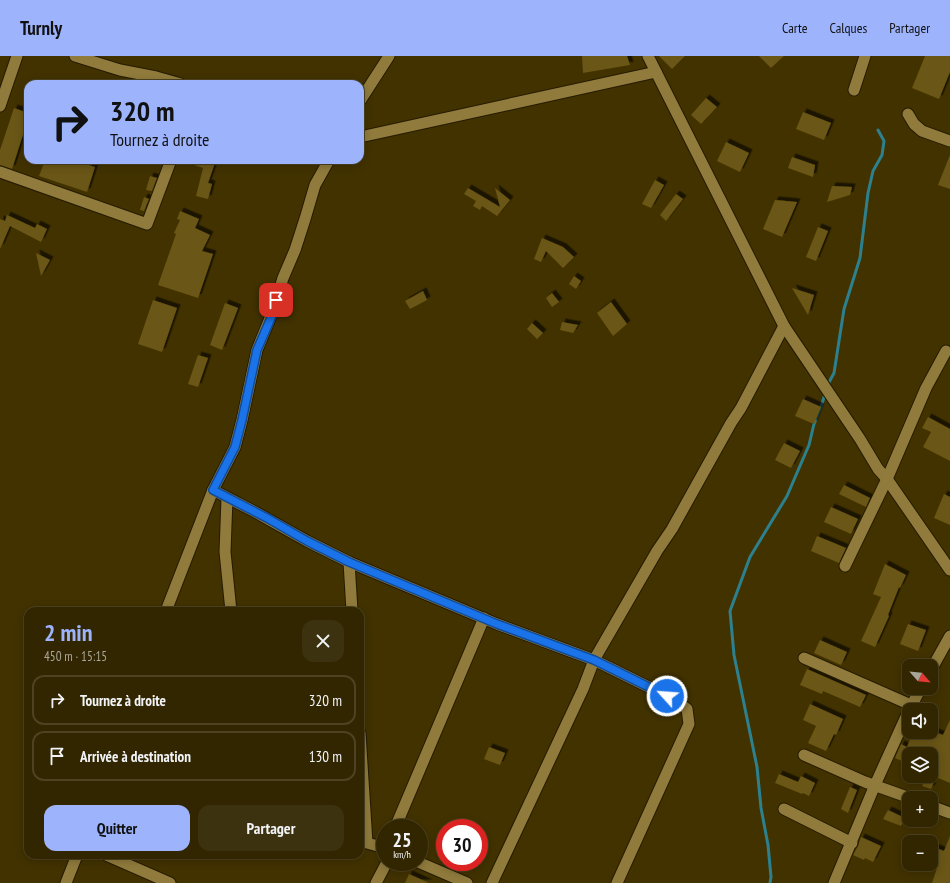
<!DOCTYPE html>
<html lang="fr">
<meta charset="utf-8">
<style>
body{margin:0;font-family:"PT Sans Narrow",sans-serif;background:#3d320f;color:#f1f3f6;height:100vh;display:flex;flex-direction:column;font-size:15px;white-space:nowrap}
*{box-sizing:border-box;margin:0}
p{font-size:13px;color:#a8a599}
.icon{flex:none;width:22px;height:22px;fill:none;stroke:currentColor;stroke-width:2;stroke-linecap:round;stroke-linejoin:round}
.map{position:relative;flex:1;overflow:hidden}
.sheet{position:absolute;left:24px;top:551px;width:340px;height:252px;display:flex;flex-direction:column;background:#322600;border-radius:12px;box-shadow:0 2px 10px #0003,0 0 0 1px #4d4322}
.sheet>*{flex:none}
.hud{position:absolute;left:24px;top:24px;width:340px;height:84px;border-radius:12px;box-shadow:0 2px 10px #0003,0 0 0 1px #4d4322;background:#9db4fd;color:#111;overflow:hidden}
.needle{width:26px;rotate:117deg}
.tools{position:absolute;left:902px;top:603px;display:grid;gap:8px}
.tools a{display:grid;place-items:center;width:36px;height:36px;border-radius:8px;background:#322600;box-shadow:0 2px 10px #0003,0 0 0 1px #4d4322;font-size:20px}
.speed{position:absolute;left:376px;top:763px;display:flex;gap:8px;font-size:20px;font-weight:700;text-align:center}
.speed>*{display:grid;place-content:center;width:52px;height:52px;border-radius:50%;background:#322600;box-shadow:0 2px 10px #0003,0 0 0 1px #4d4322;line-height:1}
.speed small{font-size:10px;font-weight:400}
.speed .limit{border:6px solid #d22;background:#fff;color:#111}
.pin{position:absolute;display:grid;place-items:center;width:34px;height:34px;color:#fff;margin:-17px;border-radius:8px;box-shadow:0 2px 6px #0006}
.me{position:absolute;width:44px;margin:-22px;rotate:296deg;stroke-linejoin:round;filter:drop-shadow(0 0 3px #0008)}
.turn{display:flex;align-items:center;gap:14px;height:84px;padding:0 20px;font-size:18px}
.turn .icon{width:52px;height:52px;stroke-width:2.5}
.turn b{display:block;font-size:28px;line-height:34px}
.round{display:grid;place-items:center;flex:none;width:42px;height:42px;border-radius:12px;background:#3d320f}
.overview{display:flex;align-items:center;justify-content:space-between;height:68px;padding:0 20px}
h1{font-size:24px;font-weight:800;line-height:30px;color:#9db4fd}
.cta{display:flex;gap:8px;margin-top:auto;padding:8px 20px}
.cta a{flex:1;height:46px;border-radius:12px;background:#9db4fd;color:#111;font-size:16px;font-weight:800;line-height:46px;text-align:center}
.cta a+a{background:#3d320f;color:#f1f3f6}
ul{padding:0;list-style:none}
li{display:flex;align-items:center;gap:12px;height:50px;margin:0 8px 6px;padding:0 12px;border:2px solid #4d4322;border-radius:12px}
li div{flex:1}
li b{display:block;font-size:15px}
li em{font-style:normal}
header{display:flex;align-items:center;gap:24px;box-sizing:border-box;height:56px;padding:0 20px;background:#9db4fd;color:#111}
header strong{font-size:19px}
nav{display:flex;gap:22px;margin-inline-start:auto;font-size:14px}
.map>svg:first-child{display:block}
</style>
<header>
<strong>Turnly</strong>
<nav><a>Carte</a><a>Calques</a><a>Partager</a></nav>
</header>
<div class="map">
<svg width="950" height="827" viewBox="0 0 950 827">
<defs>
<filter id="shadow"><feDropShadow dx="3.5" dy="-3.5" stdDeviation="0" flood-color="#0009"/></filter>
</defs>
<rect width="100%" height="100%" fill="#423200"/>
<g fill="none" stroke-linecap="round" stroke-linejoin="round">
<g stroke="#2d808e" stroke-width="3">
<path d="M827 330 834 317 844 253 860 202 868 137 873 115 882 99 884 85 878 74"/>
<path d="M770 827 771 821 768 789 761 752 757 711 734 599 730 555 750 501 787 440 809 389 814 368 821 351 825 338"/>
</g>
</g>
<g fill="#6a5612" filter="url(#shadow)">
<path d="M582 0H627L630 9 583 17Z"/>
<path d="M659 0H685L672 13Z"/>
<path d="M759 0H784L771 12Z"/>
<path d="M925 0H950V16L939 43 912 32Z"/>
<path d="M706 42 717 51 701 68 691 59Z"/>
<path d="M14 52 28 57V63L12 113 0 109V94Z"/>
<path d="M803 56 831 67 824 84 796 73Z"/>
<path d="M726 86 749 97 740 116 717 105Z"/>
<path d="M950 99V133L938 129Z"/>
<path d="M792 101 815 109 813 121 788 112Z"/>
<path d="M45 104H73L95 111 87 136 39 120Z"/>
<path d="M183 104H216L208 127 212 128 208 143 196 140 203 112 183 105Z"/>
<path d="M150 120 157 122 152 135 146 134Z"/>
<path d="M655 124 664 129 651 152 642 148Z"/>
<path d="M832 130 852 131 850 139 827 146Z"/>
<path d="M468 132 500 151 495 132 510 144 497 160 482 150 480 154 473 150 476 145 464 138Z"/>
<path d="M676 138 683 143 666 165 660 159Z"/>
<path d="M144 141 149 143 144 155 140 154Z"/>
<path d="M775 144 797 146 782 181 763 173Z"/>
<path d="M180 155 199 163 195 172 210 179 202 195 213 198 198 242 158 229 176 178 174 177 180 164 177 163Z"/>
<path d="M7 159 35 172 37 168 47 173 41 186 10 170 0 193V163L5 165Z"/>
<path d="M818 171 828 175 816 205 806 201Z"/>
<path d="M542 182 563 191 574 201 563 212 546 195 541 206 534 203Z"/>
<path d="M36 197 50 204 41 220Z"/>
<path d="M574 220 581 225 576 233 569 228Z"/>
<path d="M792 232 814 239 808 259Z"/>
<path d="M423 235 427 244 410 253 405 245Z"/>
<path d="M552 237 559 246 552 251 546 242Z"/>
<path d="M153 244 177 252 162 296 138 288Z"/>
<path d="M611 246 627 268 613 280 597 257Z"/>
<path d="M225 247 238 252 222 294 210 289Z"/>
<path d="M562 266 578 269 573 277 560 274Z"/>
<path d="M532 267 543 277 537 283 527 273Z"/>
<path d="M198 299 208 302 198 331 188 328Z"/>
<path d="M803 343 821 351 814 368 795 360Z"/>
<path d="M928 361 950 373V405L923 391 931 376 922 372Z"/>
<path d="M784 387 800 395 791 412 775 404Z"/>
<path d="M844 429 870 442 866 451 839 438Z"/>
<path d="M944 438 950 441V469L934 462Z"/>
<path d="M831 451 858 463 851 478 824 466Z"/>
<path d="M817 480 846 492 839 507 811 495Z"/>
<path d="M885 508 906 519 900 532 899 531 888 559 889 560 875 591 861 585 881 541 873 538Z"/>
<path d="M908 568 926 574 918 595 900 588Z"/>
<path d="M820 584 847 596 841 609 814 597Z"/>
<path d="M807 613 866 639 860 651 823 635 822 638 800 629Z"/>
<path d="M810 648 843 663 836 679 834 678 826 695 808 687 816 670 803 664Z"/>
<path d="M950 664V727L936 721 931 733 922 730 927 720H933L931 719V711L937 698H909V708L895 702 901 688 907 691 913 676H935L943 679Z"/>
<path d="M489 691 505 697 500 709 484 703Z"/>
<path d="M779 718 798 726 801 720 815 727 809 740 803 737 802 738 775 727Z"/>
<path d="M850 731 857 734 848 757 841 753Z"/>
<path d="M888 754 905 762 901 770 883 763Z"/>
<path d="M950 780V827H932L937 812 931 810V790L944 795Z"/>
<path d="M861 781 881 790 873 806 865 802 864 804 853 799 858 790Z"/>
<path d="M409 818 429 827H405Z"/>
</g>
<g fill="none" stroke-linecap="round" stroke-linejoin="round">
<g stroke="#251b00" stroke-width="13">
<g id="street">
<path d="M75 0 120 14 156 21 181 28"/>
<path d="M648 0 784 270 860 383 878 413 887 423 950 514"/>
<path d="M854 34 865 0"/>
<path d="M360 45 389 0"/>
<path d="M0 50 17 0"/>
<path d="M908 58 914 68 922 75 950 85"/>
<path d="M360 81 656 16"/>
<path d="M0 116 147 168 171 104"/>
<path d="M213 434 257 457 307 485 349 506 497 568 594 604 675 644 687 653 689 668 617 827"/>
<path d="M227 442 225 496 231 555"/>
<path d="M349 506 352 555"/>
<path d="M845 510 887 423 926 332 946 295"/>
<path d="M166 555 213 434 235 391 242 364 257 294 273 255 283 222 295 194 305 163 315 129 329 104"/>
<path d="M804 602 911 649"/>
<path d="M931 614 950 580"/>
<path d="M909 654 921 632"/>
<path d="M360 677 367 787 385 792"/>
<path d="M804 699 865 726 910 742"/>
<path d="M931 750 950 757"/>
<path d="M784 753 852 787"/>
<path d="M395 772 484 562"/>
<path d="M106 799 170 827"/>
<path d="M418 806 467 827"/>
<path d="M66 827 77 799"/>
<path d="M376 827 387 806"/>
<path d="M492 827 583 633 594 604 657 495 672 473 731 367 741 352 784 270"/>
<path d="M834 827 875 729 909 654"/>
</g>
</g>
<use href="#street" stroke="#907b3c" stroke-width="11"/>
</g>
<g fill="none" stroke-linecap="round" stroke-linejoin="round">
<g stroke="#114b97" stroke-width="10">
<path id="route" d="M276 244 274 255 257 294 242 364 235 391 213 434 267 462 307 485 349 506 497 568 594 604 667 640"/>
</g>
<use href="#route" stroke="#1a73e8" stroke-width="7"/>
</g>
</svg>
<div class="tools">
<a><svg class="needle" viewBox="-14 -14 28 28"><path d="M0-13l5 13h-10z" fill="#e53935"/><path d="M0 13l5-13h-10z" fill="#a8a599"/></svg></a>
<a><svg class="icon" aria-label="sound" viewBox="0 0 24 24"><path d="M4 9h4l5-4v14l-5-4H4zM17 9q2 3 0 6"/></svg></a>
<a><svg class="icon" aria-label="layers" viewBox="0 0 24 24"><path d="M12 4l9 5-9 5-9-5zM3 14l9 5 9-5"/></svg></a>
<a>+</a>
<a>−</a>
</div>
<div class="speed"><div>25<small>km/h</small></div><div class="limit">30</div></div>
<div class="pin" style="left:276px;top:244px;background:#d93025"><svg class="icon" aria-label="arrive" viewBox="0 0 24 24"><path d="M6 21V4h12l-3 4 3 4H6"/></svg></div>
<svg class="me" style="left:667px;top:640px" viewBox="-20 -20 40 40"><circle r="17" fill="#1a73e8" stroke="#fff" stroke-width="3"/><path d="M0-11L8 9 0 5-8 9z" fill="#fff"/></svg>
<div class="hud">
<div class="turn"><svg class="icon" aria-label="right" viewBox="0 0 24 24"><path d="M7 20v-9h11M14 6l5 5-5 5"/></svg><div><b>320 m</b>Tournez à droite</div></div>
</div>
<section class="sheet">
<div class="overview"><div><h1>2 min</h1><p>450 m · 15:15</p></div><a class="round"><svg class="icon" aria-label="close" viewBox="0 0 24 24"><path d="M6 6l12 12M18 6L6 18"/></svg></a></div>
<ul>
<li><svg class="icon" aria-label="right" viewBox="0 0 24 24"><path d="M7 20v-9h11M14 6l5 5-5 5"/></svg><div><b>Tournez à droite</b></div><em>320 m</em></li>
<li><svg class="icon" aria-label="arrive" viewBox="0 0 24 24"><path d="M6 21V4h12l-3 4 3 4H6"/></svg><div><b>Arrivée à destination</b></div><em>130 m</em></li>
</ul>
<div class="cta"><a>Quitter</a><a>Partager</a></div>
</section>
</div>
